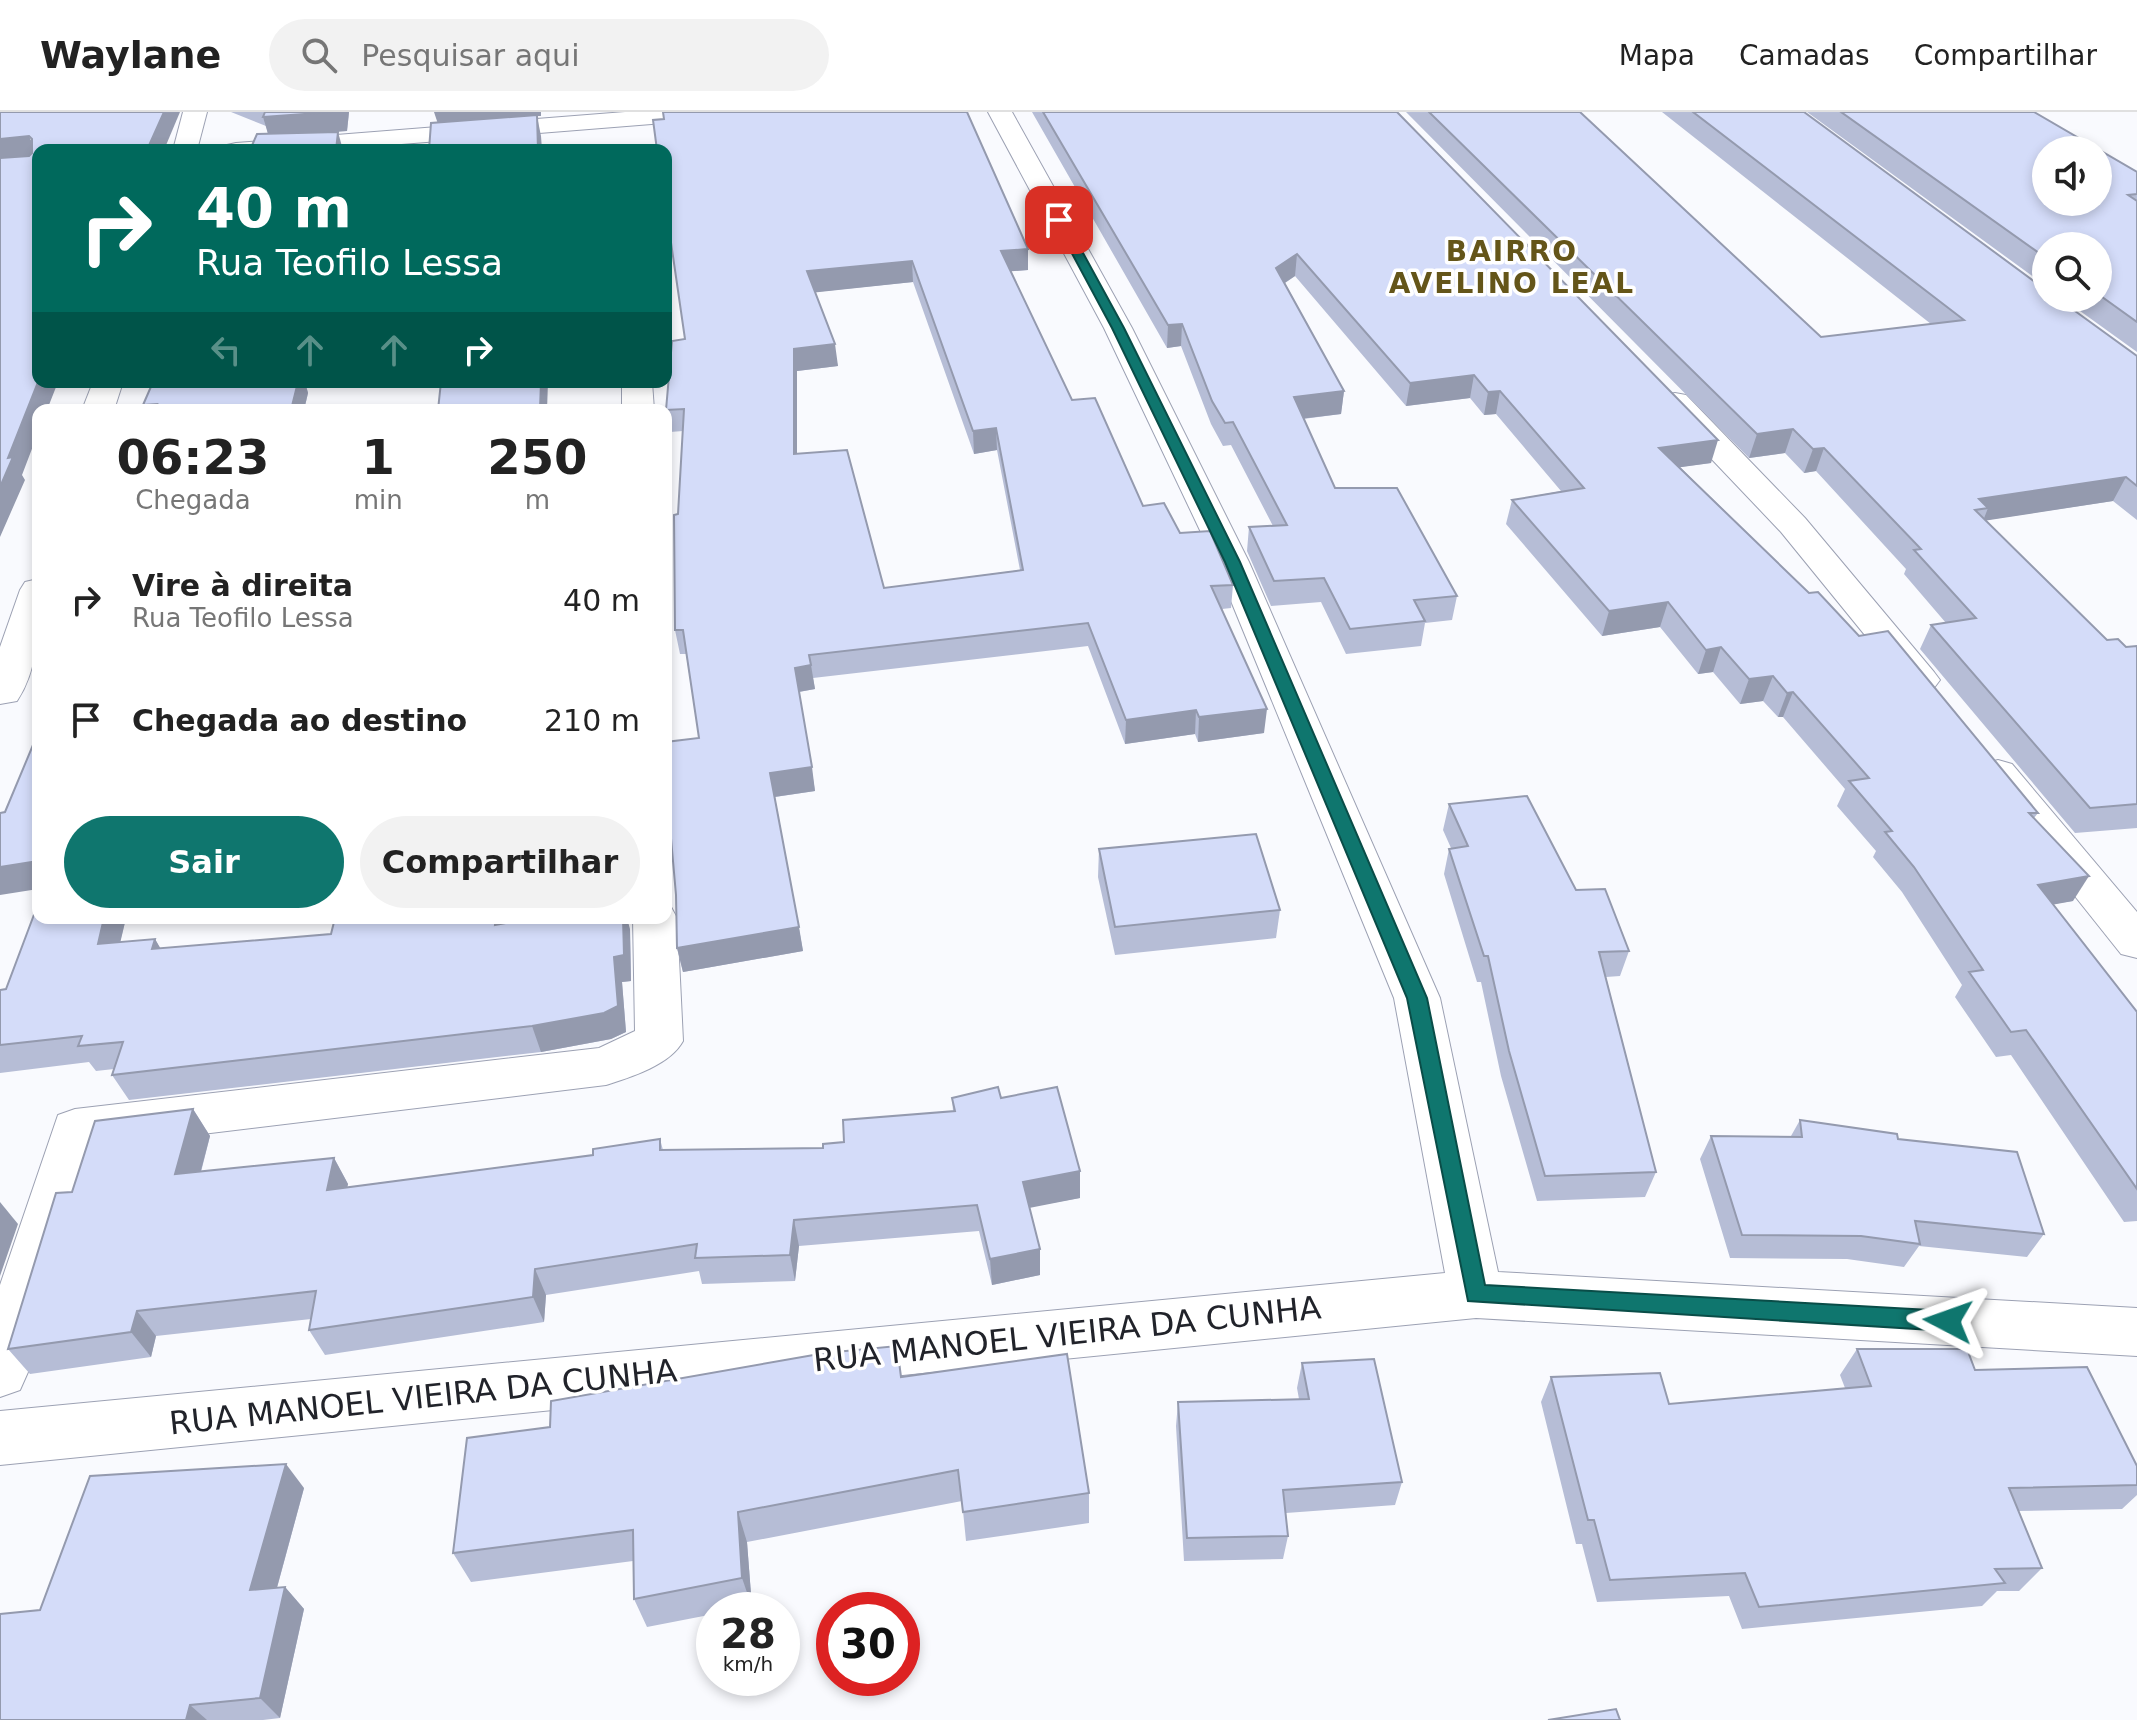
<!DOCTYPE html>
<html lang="pt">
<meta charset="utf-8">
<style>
body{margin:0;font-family:"DejaVu Sans",sans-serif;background:#f2f2f2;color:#222;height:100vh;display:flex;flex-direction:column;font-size:30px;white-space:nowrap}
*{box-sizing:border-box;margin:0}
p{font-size:26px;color:#767676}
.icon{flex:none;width:44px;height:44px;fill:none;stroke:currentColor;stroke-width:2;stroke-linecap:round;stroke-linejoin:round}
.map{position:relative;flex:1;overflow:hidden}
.details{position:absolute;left:32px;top:292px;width:640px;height:520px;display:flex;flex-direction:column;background:#fff;border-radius:16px;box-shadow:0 4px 12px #0003}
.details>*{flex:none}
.top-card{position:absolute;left:32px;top:32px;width:640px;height:244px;border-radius:16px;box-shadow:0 4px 12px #0003;background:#00695c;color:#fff;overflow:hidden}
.buttons{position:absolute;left:2032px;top:24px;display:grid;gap:16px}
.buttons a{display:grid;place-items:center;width:80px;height:80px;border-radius:50%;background:#fff;box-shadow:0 4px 12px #0003;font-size:40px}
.speed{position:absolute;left:696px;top:1480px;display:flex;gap:16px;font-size:40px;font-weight:700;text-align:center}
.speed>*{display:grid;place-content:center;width:104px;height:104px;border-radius:50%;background:#fff;box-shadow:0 4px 12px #0003;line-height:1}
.speed small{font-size:20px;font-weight:400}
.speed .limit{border:12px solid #d22;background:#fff;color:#111}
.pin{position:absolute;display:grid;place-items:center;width:68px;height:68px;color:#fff;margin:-34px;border-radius:16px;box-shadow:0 4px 12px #0006}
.me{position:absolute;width:88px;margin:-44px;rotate:274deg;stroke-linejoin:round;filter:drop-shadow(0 0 6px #0008)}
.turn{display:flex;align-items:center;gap:28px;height:168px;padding:0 32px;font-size:36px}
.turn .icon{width:104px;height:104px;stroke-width:2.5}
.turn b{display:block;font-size:56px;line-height:68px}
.lanes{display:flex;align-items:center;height:76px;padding:0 32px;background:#0003;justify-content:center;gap:40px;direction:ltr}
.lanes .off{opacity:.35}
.eta{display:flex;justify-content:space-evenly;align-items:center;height:136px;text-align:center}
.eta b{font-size:48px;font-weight:600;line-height:56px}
.cta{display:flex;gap:16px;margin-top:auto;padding:16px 32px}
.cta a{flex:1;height:92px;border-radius:48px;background:#0f766e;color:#fff;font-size:32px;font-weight:600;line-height:92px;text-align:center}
.cta a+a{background:#f2f2f2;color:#222}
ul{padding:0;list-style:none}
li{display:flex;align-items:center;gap:24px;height:120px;padding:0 32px}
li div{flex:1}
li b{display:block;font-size:30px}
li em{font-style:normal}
header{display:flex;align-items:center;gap:48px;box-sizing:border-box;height:112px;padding:0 40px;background:#fff;border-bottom:2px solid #e0e0e0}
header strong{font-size:38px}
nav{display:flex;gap:44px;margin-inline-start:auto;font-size:28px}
.search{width:560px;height:72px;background:#f2f2f2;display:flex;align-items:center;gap:20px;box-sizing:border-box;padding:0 28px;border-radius:44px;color:#767676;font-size:30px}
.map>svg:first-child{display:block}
</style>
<header>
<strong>Waylane</strong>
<div class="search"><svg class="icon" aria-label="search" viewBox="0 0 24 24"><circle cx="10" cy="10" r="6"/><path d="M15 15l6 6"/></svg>Pesquisar aqui</div>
<nav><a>Mapa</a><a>Camadas</a><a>Compartilhar</a></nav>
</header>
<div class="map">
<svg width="2137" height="1608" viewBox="0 0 2137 1608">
<rect width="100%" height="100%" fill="#f9fafe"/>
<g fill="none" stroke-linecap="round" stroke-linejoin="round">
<g stroke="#9ca1b3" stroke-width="2">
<g id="street">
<path d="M183 0H207L197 38H173Z"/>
<path d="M625 0H726L722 5 714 7 327 38H224L227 33 236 31Z"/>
<path d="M988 0H1012L1132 216 1249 450 1440 886 1498 1160 2137 1196V1244L1476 1206 0 1353V1299L1445 1161 1394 886 1215 450 1104 216Z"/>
<path d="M93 270H123L114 298H82Z"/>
<path d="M622 270H652L654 298H622Z"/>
<path d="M1675 281 1686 283 1805 406 1934 560 1940 568 1934 576 1921 580 1908 576 1781 420 1664 297 1660 290 1664 283Z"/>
<path d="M38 467C38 509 41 553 17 589L0 592V535L20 478 25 470Z"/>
<path d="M1998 648 2012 652 2137 800V846L2121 842 1984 670 1978 661 1984 652Z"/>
<path d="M666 793 671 795 677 806 683 929C670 953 631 965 606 973L95 1035 28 1260 20 1278 0 1285V1173L58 1003 75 997 599 936 635 919 633 806H666Z"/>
</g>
</g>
<use href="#street" fill="#fff" fill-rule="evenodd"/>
</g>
<g fill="#b6bdd6" fill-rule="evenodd">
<path d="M231 0H349L347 19 268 22 266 14Z"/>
<path d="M1032 0H1397L1711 351 1680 355 1809 481 1859 524 2038 701 2034 706 2073 789 2053 792 2137 900V1109L2124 1110 2011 943 1996 945 1955 885 1962 873 1902 780 1873 745 1876 739 1837 694 1845 677 1783 605H1778L1763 589 1740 592 1713 560 1698 562 1660 515 1602 524 1506 412 1512 388 1561 379 1496 302 1484 303 1470 286 1406 294 1295 164 1285 171 1344 279 1341 302 1303 307 1335 376 1457 484 1452 508 1425 511 1421 534 1346 542 1321 490 1271 494 1247 439 1249 415 1273 414 1231 333 1223 334 1211 312 1181 234 1167 236Z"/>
<path d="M1406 0H1580L1821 225 1931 212 1662 0H1804L2137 244V408L2113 389 1986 408 2107 528 2126 535 2137 534V716L2075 721 1920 537 1931 513 1946 511 1904 462 1906 457 1816 359 1804 361 1785 341 1749 346Z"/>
<path d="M1807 0H2034L2137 60V240L2062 186H2098V134H2046V174Z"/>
<path d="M664 7 1028 137V158L1011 159 1072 288 1143 394 1180 421 1233 473 1231 496 1222 497 1264 621 1198 630 1195 622 1125 632 1088 534 813 566 815 577 799 580 815 679 775 685 803 839 683 860 677 836 699 626 686 542H680L675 518 678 402 683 319 670 320 666 298 685 227ZM913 170 974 342 997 338 1020 458 884 476 797 342V259L838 254 815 180Z"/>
<path d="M153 270H305L308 281 304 298H146L143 293Z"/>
<path d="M1449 692 1576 778 1629 839 1620 864 1606 865 1656 1060 1645 1085 1537 1089 1501 964 1481 870H1477L1444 762 1449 737 1451 736 1443 718Z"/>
<path d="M1099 737 1280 798 1276 826 1115 843 1098 765Z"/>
<path d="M38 806H126L120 830 155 827 160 836 508 810 630 817 631 869 622 870 626 920 611 927 541 940 129 988 112 963 114 957 96 959 89 950 0 961V878L6 877Z"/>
<path d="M952 986H1001L1080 1086 1029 1095 1040 1137V1163L992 1173 979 1119 799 1134 795 1169 702 1172 699 1159 546 1183 544 1210 325 1243 309 1218 311 1207 156 1224 151 1245 30 1262 8 1237 72 1080 193 997 210 1024 201 1060 334 1046 348 1072 347 1075 593 1043 660 1027 663 1038 823 1036 953 999Z"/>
<path d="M1800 1008 1898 1027 2044 1122 2027 1145 1919 1134 1904 1155 1847 1147 1730 1146 1700 1047 1711 1024H1791Z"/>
<path d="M1857 1237 1975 1258 2137 1354V1383L2122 1397 2018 1399 2042 1456 2019 1479H1997L1982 1494 1742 1517 1729 1484 1597 1490 1582 1432H1576L1541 1290 1551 1265 1669 1292 1845 1276 1840 1263Z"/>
<path d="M1302 1251 1402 1370 1395 1393 1286 1401 1288 1424 1283 1447 1184 1449 1176 1314 1178 1290 1299 1287 1297 1276Z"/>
<path d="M902 1265 1089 1381V1411L966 1429 962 1389 747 1430 752 1495 735 1498H714V1502L647 1515 634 1487 633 1449 471 1470 453 1441 550 1315Z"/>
<path d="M304 1376 277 1476 285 1475 304 1497 280 1606 263 1608H0L40 1498Z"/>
</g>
<g fill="#949aae">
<path d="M164 0H180L164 38H147Z"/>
<path d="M332 0H349L347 19 269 25 263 5Z"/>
<path d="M434 0H541V4H537L541 24 542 38 438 12Z"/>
<path d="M338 20 343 38H336Z"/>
<path d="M29 24 38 44 0 48V27Z"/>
<path d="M1028 137V158L1002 160 1001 139Z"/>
<path d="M1297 142 1295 164 1274 178 1276 156Z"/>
<path d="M912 149 913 170 810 181 807 159Z"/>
<path d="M1182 212 1181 234 1167 236 1168 213Z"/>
<path d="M835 232 838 254 797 259V365L794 342V237Z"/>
<path d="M1474 263 1470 286 1406 294 1410 271Z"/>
<path d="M38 270H58L47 298H38V321L22 363 25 368 0 425V375L8 346Z"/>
<path d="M298 270H305L308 281 304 298H291Z"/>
<path d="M541 270H548L547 298H540Z"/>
<path d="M1344 279 1341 302 1291 308 1294 285Z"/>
<path d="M1500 279 1496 302 1484 303 1488 280Z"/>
<path d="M996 316 997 338 974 342 973 319Z"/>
<path d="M1793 317 1785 341 1749 346 1757 322Z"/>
<path d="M1718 328 1711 351 1653 359 1659 336Z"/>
<path d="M1824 336 1816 359 1804 361 1813 337Z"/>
<path d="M2126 365 2113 389 1983 409 1988 396 1979 387Z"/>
<path d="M1668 490 1660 515 1602 524 1609 499Z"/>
<path d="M1721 535 1713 560 1698 562 1706 538Z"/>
<path d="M811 553 815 577 798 580 795 556Z"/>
<path d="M1773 564 1763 589 1740 592 1749 567Z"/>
<path d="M1793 580 1783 605H1778L1787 581Z"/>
<path d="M1267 597 1264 621 1198 630 1199 605Z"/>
<path d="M1196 598 1195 622 1125 632 1126 608Z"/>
<path d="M812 655 815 679 774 685 770 661Z"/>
<path d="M38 749V777L0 783V755Z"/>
<path d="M2089 764 2073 789 2023 798 2038 773Z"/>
<path d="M104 806H126L114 857 98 832Z"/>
<path d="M496 806H509L504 838 495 813Z"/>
<path d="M623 806H627L630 817 631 869 622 870 626 920 611 927 541 940 532 914 614 845Z"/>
<path d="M799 815 803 839 683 860 677 836Z"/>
<path d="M155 827 170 853 152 837Z"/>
<path d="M193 997 210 1024 193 1089 175 1062Z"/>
<path d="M334 1046 348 1072 341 1104 327 1078Z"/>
<path d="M1080 1059V1086L1024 1097 1023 1070Z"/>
<path d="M0 1090 18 1112 0 1164Z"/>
<path d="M794 1108 799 1134 795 1169 790 1143Z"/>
<path d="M1040 1137V1163L992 1173 990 1147Z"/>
<path d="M535 1157 546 1183 544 1210 533 1185Z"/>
<path d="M137 1199 156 1224 151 1245 131 1220Z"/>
<path d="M286 1352 304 1376 270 1501 250 1478Z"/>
<path d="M738 1400 747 1430 752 1495 742 1466Z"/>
<path d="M285 1475 304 1497 280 1606 260 1586Z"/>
<path d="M190 1593 207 1608H186Z"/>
</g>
<g fill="#d4dcf9" stroke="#949aae" stroke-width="2" fill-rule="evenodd">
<path d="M0 0H164L147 38H38V270L8 346 13 345 0 375V46L29 44 32 41V27L29 24 0 27Z"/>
<path d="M265 0H332L263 5Z"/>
<path d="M663 0H967L1028 137 1001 139 1072 288 1095 286 1143 394 1164 391 1180 421 1210 419 1233 473 1211 474 1267 597 1199 605 1196 598 1126 608 1088 511 809 543 811 553 795 556 812 655 770 661 799 815 677 836 676 783 666 670V630L699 626 683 518H675L674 403 678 402 684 297 666 298 672 229 685 227 666 96V38H657L653 8 664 7ZM912 149 973 319 996 316 1023 458 884 476 847 338 794 342V237L835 232 807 159Z"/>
<path d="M1043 0H1397L1718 328 1659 336 1809 481 1818 480 1859 524 1888 519 2038 701H2029L2089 764 2038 773 2137 900V1077L2026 918 2011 920 1969 860 1983 858 1914 755 1885 720 1892 719 1849 669 1869 666 1793 580 1787 581 1773 564 1749 567 1721 535 1706 538 1668 490 1609 499 1512 388 1584 376 1500 279 1488 280 1474 263 1410 271 1297 142 1276 156 1344 279 1294 285 1335 376H1397L1457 484 1414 488 1425 509 1350 517 1324 466 1274 469 1249 415 1287 413 1233 310 1225 311 1212 289 1182 212 1168 213Z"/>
<path d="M1429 0H1580L1821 225 1964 208 1693 0H1804L2046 178V186H2057L2137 244V374L2126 365 1979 387 1988 396 1975 398 2107 528 2118 527 2126 535 2137 534V692L2090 696 1931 513 1976 506 1914 438 1921 437 1824 336 1813 337 1793 317 1757 322Z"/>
<path d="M1841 0H2034L2137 60V82L2128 83 2137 89V210L2098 182V134H2046V146ZM2046 38H2098V90H2046Z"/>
<path d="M537 3 538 38H429L431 11Z"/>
<path d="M338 20 336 38H250L257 22Z"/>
<path d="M153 270H298L291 298H154L157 292 143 293Z"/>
<path d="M441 270H541L540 297 570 294V298H438Z"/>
<path d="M38 621V749L0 755V701L5 700Z"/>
<path d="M1527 684 1576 778 1605 777 1629 839 1599 840 1656 1060 1545 1064 1509 939 1488 844H1484L1449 737 1468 734 1449 692Z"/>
<path d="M1256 722 1280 798 1115 815 1099 737Z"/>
<path d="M38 792V806H104L98 832 155 827 152 837 331 822 335 806H496L495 813 534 806H623L624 843 614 845 618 894 604 901 532 914 112 963 123 930 78 934 82 924 0 933V878L6 877Z"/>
<path d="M998 975 1001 986 1057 975 1080 1059 1023 1070 1040 1137 990 1147 977 1093 794 1108 790 1143 695 1146 697 1132 535 1157 533 1185 309 1218 316 1179 137 1199 131 1220 8 1237 56 1081 72 1080 95 1009 193 997 175 1062 334 1046 327 1078 593 1043V1037L660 1027V1038L823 1036V1032L844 1030 843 1008 955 999 952 986Z"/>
<path d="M1800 1008 1897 1022 1898 1027 2017 1040 2044 1122 1915 1109 1920 1132 1861 1124 1742 1123 1711 1024 1802 1025Z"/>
<path d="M897 1234 901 1265 1067 1242 1089 1381 963 1400 958 1358 738 1400 742 1466 634 1487 633 1418 453 1441 467 1326 550 1315 551 1289 825 1241Z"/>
<path d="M1857 1237H1967L1975 1258 2087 1255 2137 1354V1373L2009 1376 2042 1456 1995 1457 2005 1471 1759 1495 1745 1461 1610 1468 1594 1408H1588L1551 1265 1660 1261 1669 1292 1871 1274Z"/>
<path d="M1374 1247 1402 1370 1283 1378 1288 1424 1187 1426 1178 1290 1309 1287 1302 1251Z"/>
<path d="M286 1352 250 1478 285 1475 260 1586 190 1593 186 1608H0V1502L40 1498 90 1364Z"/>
<path d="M1616 1597 1620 1608H1548Z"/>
</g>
<path fill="#0f766e" stroke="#0a4d48" stroke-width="2" d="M1059 105 1065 108 1124 216 1240 450 1427 886 1485 1173 1948 1199 1956 1202 1959 1209 1956 1216 1948 1219 1468 1189 1407 886 1225 450 1112 216 1054 108Z"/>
<g text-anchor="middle" stroke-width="7" stroke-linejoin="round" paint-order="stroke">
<g font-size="28" font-weight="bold" letter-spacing="2" fill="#645519" stroke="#fff">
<text x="1512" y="149">BAIRRO<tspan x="1512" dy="32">AVELINO LEAL</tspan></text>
</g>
<g font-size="32" fill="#21232a" stroke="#fff">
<text transform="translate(1067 1222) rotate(-6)" y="11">RUA MANOEL VIEIRA DA CUNHA</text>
<text transform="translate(423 1285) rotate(-6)" y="11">RUA MANOEL VIEIRA DA CUNHA</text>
</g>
</g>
</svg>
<div class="buttons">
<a><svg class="icon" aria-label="sound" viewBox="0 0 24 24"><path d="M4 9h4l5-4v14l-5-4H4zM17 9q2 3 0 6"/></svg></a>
<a><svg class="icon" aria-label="search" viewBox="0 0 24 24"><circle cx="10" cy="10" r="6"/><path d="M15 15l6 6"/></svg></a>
</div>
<div class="speed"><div>28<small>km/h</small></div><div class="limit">30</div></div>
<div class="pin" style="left:1059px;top:108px;background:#d93025"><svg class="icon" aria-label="arrive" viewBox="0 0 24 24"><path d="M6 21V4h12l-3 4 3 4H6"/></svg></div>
<svg class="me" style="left:1948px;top:1209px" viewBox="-20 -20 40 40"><path d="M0-17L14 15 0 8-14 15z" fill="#0f766e" stroke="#fff" stroke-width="4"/></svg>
<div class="top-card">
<div class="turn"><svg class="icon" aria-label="right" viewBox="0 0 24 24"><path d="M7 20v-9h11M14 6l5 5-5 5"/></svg><div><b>40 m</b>Rua Teofilo Lessa</div></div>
<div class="lanes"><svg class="icon off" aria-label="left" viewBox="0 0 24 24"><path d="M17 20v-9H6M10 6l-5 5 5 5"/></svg><svg class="icon off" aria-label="ahead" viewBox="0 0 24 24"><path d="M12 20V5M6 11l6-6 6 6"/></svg><svg class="icon off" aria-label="ahead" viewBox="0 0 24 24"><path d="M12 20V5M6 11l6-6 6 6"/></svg><svg class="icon" aria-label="right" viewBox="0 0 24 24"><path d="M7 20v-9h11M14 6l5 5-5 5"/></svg></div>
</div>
<section class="details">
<div class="eta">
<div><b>06:23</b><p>Chegada</p></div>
<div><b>1</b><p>min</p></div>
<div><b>250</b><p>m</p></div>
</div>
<ul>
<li><svg class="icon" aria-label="right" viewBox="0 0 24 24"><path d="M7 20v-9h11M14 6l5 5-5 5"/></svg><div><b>Vire à direita</b><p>Rua Teofilo Lessa</p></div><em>40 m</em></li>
<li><svg class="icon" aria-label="arrive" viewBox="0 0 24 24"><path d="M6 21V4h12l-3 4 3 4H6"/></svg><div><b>Chegada ao destino</b></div><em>210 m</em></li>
</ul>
<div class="cta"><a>Sair</a><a>Compartilhar</a></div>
</section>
</div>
